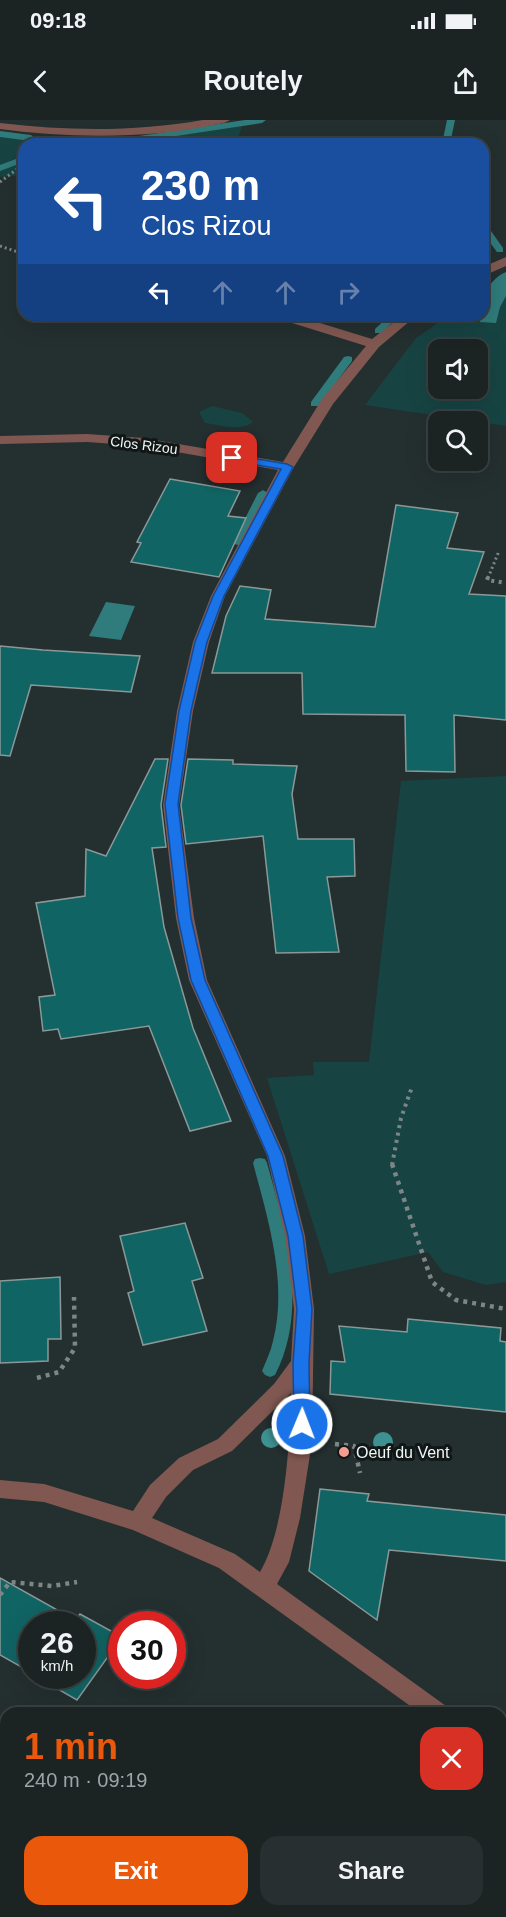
<!DOCTYPE html>
<meta charset="utf-8">
<style>
body{margin:0;font-family:Helvetica,sans-serif;background:#282f30;color:#f1f3f6;height:100vh;display:flex;flex-direction:column;font-size:22px;white-space:nowrap}
*{box-sizing:border-box;margin:0}
p{font-size:20px;color:#a0a4a6}
.icon{flex:none;width:33px;height:33px;fill:none;stroke:currentColor;stroke-width:2;stroke-linecap:round;stroke-linejoin:round}
.map{position:relative;flex:1;overflow:hidden}
.sheet{position:absolute;left:0px;top:1587px;width:507px;height:210px;display:flex;flex-direction:column;background:#1b2323;border-radius:18px 18px 0 0;box-shadow:0 6px 24px #0002,0 0 0 2px #394041}
.sheet>*{flex:none}
.top-card{position:absolute;left:18px;top:18px;width:471px;height:183px;border-radius:18px;box-shadow:0 6px 24px #0002,0 0 0 2px #394041;background:#1a4fa0;color:#fff;overflow:hidden}
.fabs{position:absolute;left:428px;top:219px;display:grid;gap:12px}
.fabs a{display:grid;place-items:center;width:60px;height:60px;border-radius:12px;background:#1b2323;box-shadow:0 6px 24px #0002,0 0 0 2px #394041;font-size:30px}
.speed{position:absolute;left:18px;top:1491px;display:flex;gap:12px;font-size:30px;font-weight:700;text-align:center}
.speed>*{display:grid;place-content:center;width:78px;height:78px;border-radius:50%;background:#1b2323;box-shadow:0 6px 24px #0002,0 0 0 2px #394041;line-height:1}
.speed small{font-size:15px;font-weight:400}
.speed .limit{border:9px solid #d22;background:#fff;color:#111}
.pin{position:absolute;display:grid;place-items:center;width:51px;height:51px;color:#fff;margin:-26px;border-radius:12px;box-shadow:0 3px 9px #0006}
.me{position:absolute;width:66px;margin:-33px;rotate:1deg;stroke-linejoin:round;filter:drop-shadow(0 0 4px #0008)}
.turn{display:flex;align-items:center;gap:21px;height:126px;padding:0 24px;font-size:27px}
.turn .icon{width:78px;height:78px;stroke-width:2.5}
.turn b{display:block;font-size:42px;line-height:51px}
.lanes{display:flex;align-items:center;height:57px;padding:0 24px;background:#0003;justify-content:center;gap:30px;direction:ltr}
.lanes .off{opacity:.35}
.round{display:grid;place-items:center;flex:none;width:63px;height:63px;border-radius:18px;background:#282f30}
.overview{display:flex;align-items:center;justify-content:space-between;height:102px;padding:0 24px}
h1{font-size:36px;font-weight:700;line-height:45px;color:#ea580c}
.button{display:flex;gap:12px;margin-top:auto;padding:12px 24px}
.button a{flex:1;height:69px;border-radius:18px;background:#ea580c;color:#fff;font-size:24px;font-weight:700;line-height:69px;text-align:center}
.button a+a{background:#282f30;color:#f1f3f6}
.status{display:flex;justify-content:space-between;align-items:center;height:42px;padding:0 30px;background:#1b2323;direction:ltr}
.status svg{height:16px;fill:currentColor}
header{display:flex;justify-content:space-between;align-items:center;height:78px;padding:0 24px;background:#1b2323;font-size:27px;font-weight:700}
.map>svg:first-child{display:block}
</style>
<div class="status"><b>09:18</b><svg viewBox="0 0 49 12"><path d="M0 12V9h3v3zM5 12V6h3v6zM10 12V3h3v9zM15 12V0h3v12zM26 1h20v11H26zM47 4h2v5h-2z"/></svg></div>
<header><svg class="icon" aria-label="back" viewBox="0 0 24 24"><path d="M15 5l-7 7 7 7"/></svg>Routely<svg class="icon" aria-label="share" viewBox="0 0 24 24"><path d="M12 15V3M7 8l5-5 5 5M5 13v7h14v-7"/></svg></header>
<div class="map">
<svg width="506" height="1797" viewBox="0 0 506 1797">
<rect width="100%" height="100%" fill="#242f2f"/>
<g fill="#174443" fill-rule="evenodd">
<path d="M242 6 236 24H24V55L0 57V17L91 24 155 18Z"/>
<path d="M506 159V306L365 285 416 218 449 195H483V172ZM438 230H477V268H438Z"/>
<path d="M212 286 242 293 253 302C240 312 220 305 205 303L199 292Z"/>
<path d="M506 656V1162L486 1165 443 1152 428 1132 329 1154 267 958 314 955 313 942H369L401 661Z"/>
<path d="M501 1673 506 1676V1797H458L460 1791H501Z"/>
</g>
<g fill="#307b7b">
<path d="M506 152V176L500 187 496 203 480 202V195H483C483 176 488 160 506 152Z"/>
<path d="M106 482 135 486 121 520 89 516Z"/>
</g>
<g fill="none" stroke-linecap="round" stroke-linejoin="round">
<g fill="#307b7b" fill-rule="evenodd">
<path d="M245 0H266L262 3 123 24H102L106 21Z"/>
<path d="M447 0H455L450 24H442Z"/>
<path d="M0 11 31 15 35 18 31 21 0 17Z"/>
<path d="M216 18H222L221 24H213Z"/>
<path d="M24 36V42L0 51V45Z"/>
<path d="M483 103 486 104 503 128V132H497L483 113Z"/>
<path d="M483 136 489 139 483 143Z"/>
<path d="M390 195H401L381 213H375V209Z"/>
<path d="M348 236 352 237V241L319 286H311V282L344 237Z"/>
<path d="M263 370 268 373 243 422 238 425 234 424 233 422 258 373Z"/>
<path d="M260 1038 265 1039 267 1043C286 1111 309 1189 275 1255L270 1257 265 1255 262 1251C266 1241 271 1231 273 1221 288 1163 268 1099 253 1043L255 1039Z"/>
</g>
</g>
<g fill="#116464" stroke="#8b9898" stroke-width="1.5">
<path d="M170 359 240 371 228 396 246 398 219 457 131 442 141 423 137 422Z"/>
<path d="M396 385 458 393 447 428 484 432 469 474 506 476V600L454 595 455 652 406 651 405 595 303 594 302 553H212L226 496 240 466 271 470 265 499 375 507Z"/>
<path d="M0 526 43 530 140 536 131 572 31 565 10 636 0 635Z"/>
<path d="M155 639H168L161 685 166 727 152 728 164 807 193 908 231 1001 190 1011 149 906 61 919 58 909 43 911 39 877 55 875 36 783 85 776 86 729 106 736Z"/>
<path d="M188 639 233 640V644L297 646 292 674 298 719H354L355 756 327 757 339 832 276 833 263 716 186 724 181 685Z"/>
<path d="M185 1103 203 1158 192 1161 207 1211 143 1225 128 1173 134 1171 120 1116Z"/>
<path d="M60 1157 61 1219H48V1241L0 1243V1161Z"/>
<path d="M408 1199 501 1208 500 1221 506 1222V1292L330 1274 331 1241 345 1242 339 1206 407 1212Z"/>
<path d="M320 1369 369 1374 367 1381 506 1395V1441L389 1430 377 1500 309 1451Z"/>
<path d="M0 1458 75 1500 80 1494 122 1517 77 1580 35 1556H82V1504H32V1553L0 1535Z"/>
</g>
<g fill="none" stroke-linecap="round" stroke-linejoin="round">
<g stroke="#7d8686" stroke-width="3" stroke-dasharray="2 3" stroke-linecap="butt">
<path d="M0 62 24 44"/>
<path d="M0 126 24 134"/>
<path d="M488 458 499 431"/>
</g>
<g stroke="#7d8686" stroke-width="4" stroke-dasharray="3 4.5" stroke-linecap="butt">
<path d="M488 457 487 460 506 463"/>
<path d="M392 1045 401 998 412 967"/>
</g>
<g stroke="#7d8686" stroke-width="4.5" stroke-dasharray="4 5" stroke-linecap="butt">
<path d="M392 1044 432 1162 456 1180 506 1189"/>
<path d="M37 1258 59 1252 75 1228 74 1177"/>
<path d="M335 1324 354 1326 360 1353"/>
<path d="M0 1475 10 1462 52 1466 77 1462"/>
</g>
<g fill="#805851" fill-rule="evenodd">
<path d="M203 0H230L224 3C203 7 182 11 160 13 107 18 53 16 0 9V3C68 11 135 12 203 0Z"/>
<path d="M506 137V146L483 156V147Z"/>
<path d="M275 195H294L372 219 403 195H417L379 227 333 284 294 347 225 476 209 522 193 591 179 685 194 798 207 860 285 1036 305 1116 314 1189 312 1322 300 1398 289 1442 277 1464 446 1586 449 1593H420L219 1448 133 1410 44 1382 0 1378V1360L44 1364 133 1391 150 1365 179 1338 218 1319 274 1264 291 1241 294 1189 285 1116 267 1036 189 860 176 798 163 685 177 591 193 522 211 476 278 350 143 326 87 322 0 324V316L87 314 143 318 283 342 322 279 366 226 276 198ZM291 1273C290 1322 285 1410 260 1452L235 1434 152 1398 166 1377 193 1350 232 1331Z"/>
<path d="M501 1620 506 1622V1644L501 1642Z"/>
<path d="M406 1791H430L428 1797H404Z"/>
</g>
</g>
<g fill="#3d9291">
<circle cx="271" cy="1318" r="10"/>
<circle cx="383" cy="1322" r="10"/>
</g>
<path fill="#1a73e8" stroke="#114b97" stroke-width="1.5" d="M232 335 287 344 293 347 224 476 207 522 191 591 178 684 191 798 205 860 283 1036 303 1116 312 1189 309 1243 310 1304 307 1308 302 1310 296 1308 294 1304 293 1243 297 1189 288 1116 268 1036 191 860 178 798 165 684 179 591 195 522 213 476 281 349 228 340 226 338Z"/>
<circle fill="#f59d8f" stroke="#111616" stroke-width="2" cx="344" cy="1332" r="6"/>
<g text-anchor="middle" stroke-width="6" stroke-linejoin="round" paint-order="stroke">
<g font-size="14" fill="#eff6f6" stroke="#111616">
<text transform="translate(144 325) rotate(7)" y="5">Clos Rizou</text>
</g>
<g font-size="16" fill="#eff6f6" stroke="#111616" text-anchor="start">
<text x="356" y="1338">Oeuf du Vent</text>
</g>
</g>
</svg>
<div class="fabs">
<a><svg class="icon" aria-label="sound" viewBox="0 0 24 24"><path d="M4 9h4l5-4v14l-5-4H4zM17 9q2 3 0 6"/></svg></a>
<a><svg class="icon" aria-label="search" viewBox="0 0 24 24"><circle cx="10" cy="10" r="6"/><path d="M15 15l6 6"/></svg></a>
</div>
<div class="speed"><div>26<small>km/h</small></div><div class="limit">30</div></div>
<div class="pin" style="left:232px;top:338px;background:#d93025"><svg class="icon" aria-label="arrive" viewBox="0 0 24 24"><path d="M6 21V4h12l-3 4 3 4H6"/></svg></div>
<svg class="me" style="left:302px;top:1304px" viewBox="-20 -20 40 40"><circle r="17" fill="#1a73e8" stroke="#fff" stroke-width="3"/><path d="M0-11L8 9 0 5-8 9z" fill="#fff"/></svg>
<div class="top-card">
<div class="turn"><svg class="icon" aria-label="left" viewBox="0 0 24 24"><path d="M17 20v-9H6M10 6l-5 5 5 5"/></svg><div><b>230 m</b>Clos Rizou</div></div>
<div class="lanes"><svg class="icon" aria-label="left" viewBox="0 0 24 24"><path d="M17 20v-9H6M10 6l-5 5 5 5"/></svg><svg class="icon off" aria-label="ahead" viewBox="0 0 24 24"><path d="M12 20V5M6 11l6-6 6 6"/></svg><svg class="icon off" aria-label="ahead" viewBox="0 0 24 24"><path d="M12 20V5M6 11l6-6 6 6"/></svg><svg class="icon off" aria-label="right" viewBox="0 0 24 24"><path d="M7 20v-9h11M14 6l5 5-5 5"/></svg></div>
</div>
<section class="sheet">
<div class="overview"><div><h1>1 min</h1><p>240 m · 09:19</p></div><a class="round" style="background:#d93025;color:#fff"><svg class="icon" aria-label="close" viewBox="0 0 24 24"><path d="M6 6l12 12M18 6L6 18"/></svg></a></div>
<div class="button"><a>Exit</a><a>Share</a></div>
</section>
</div>
